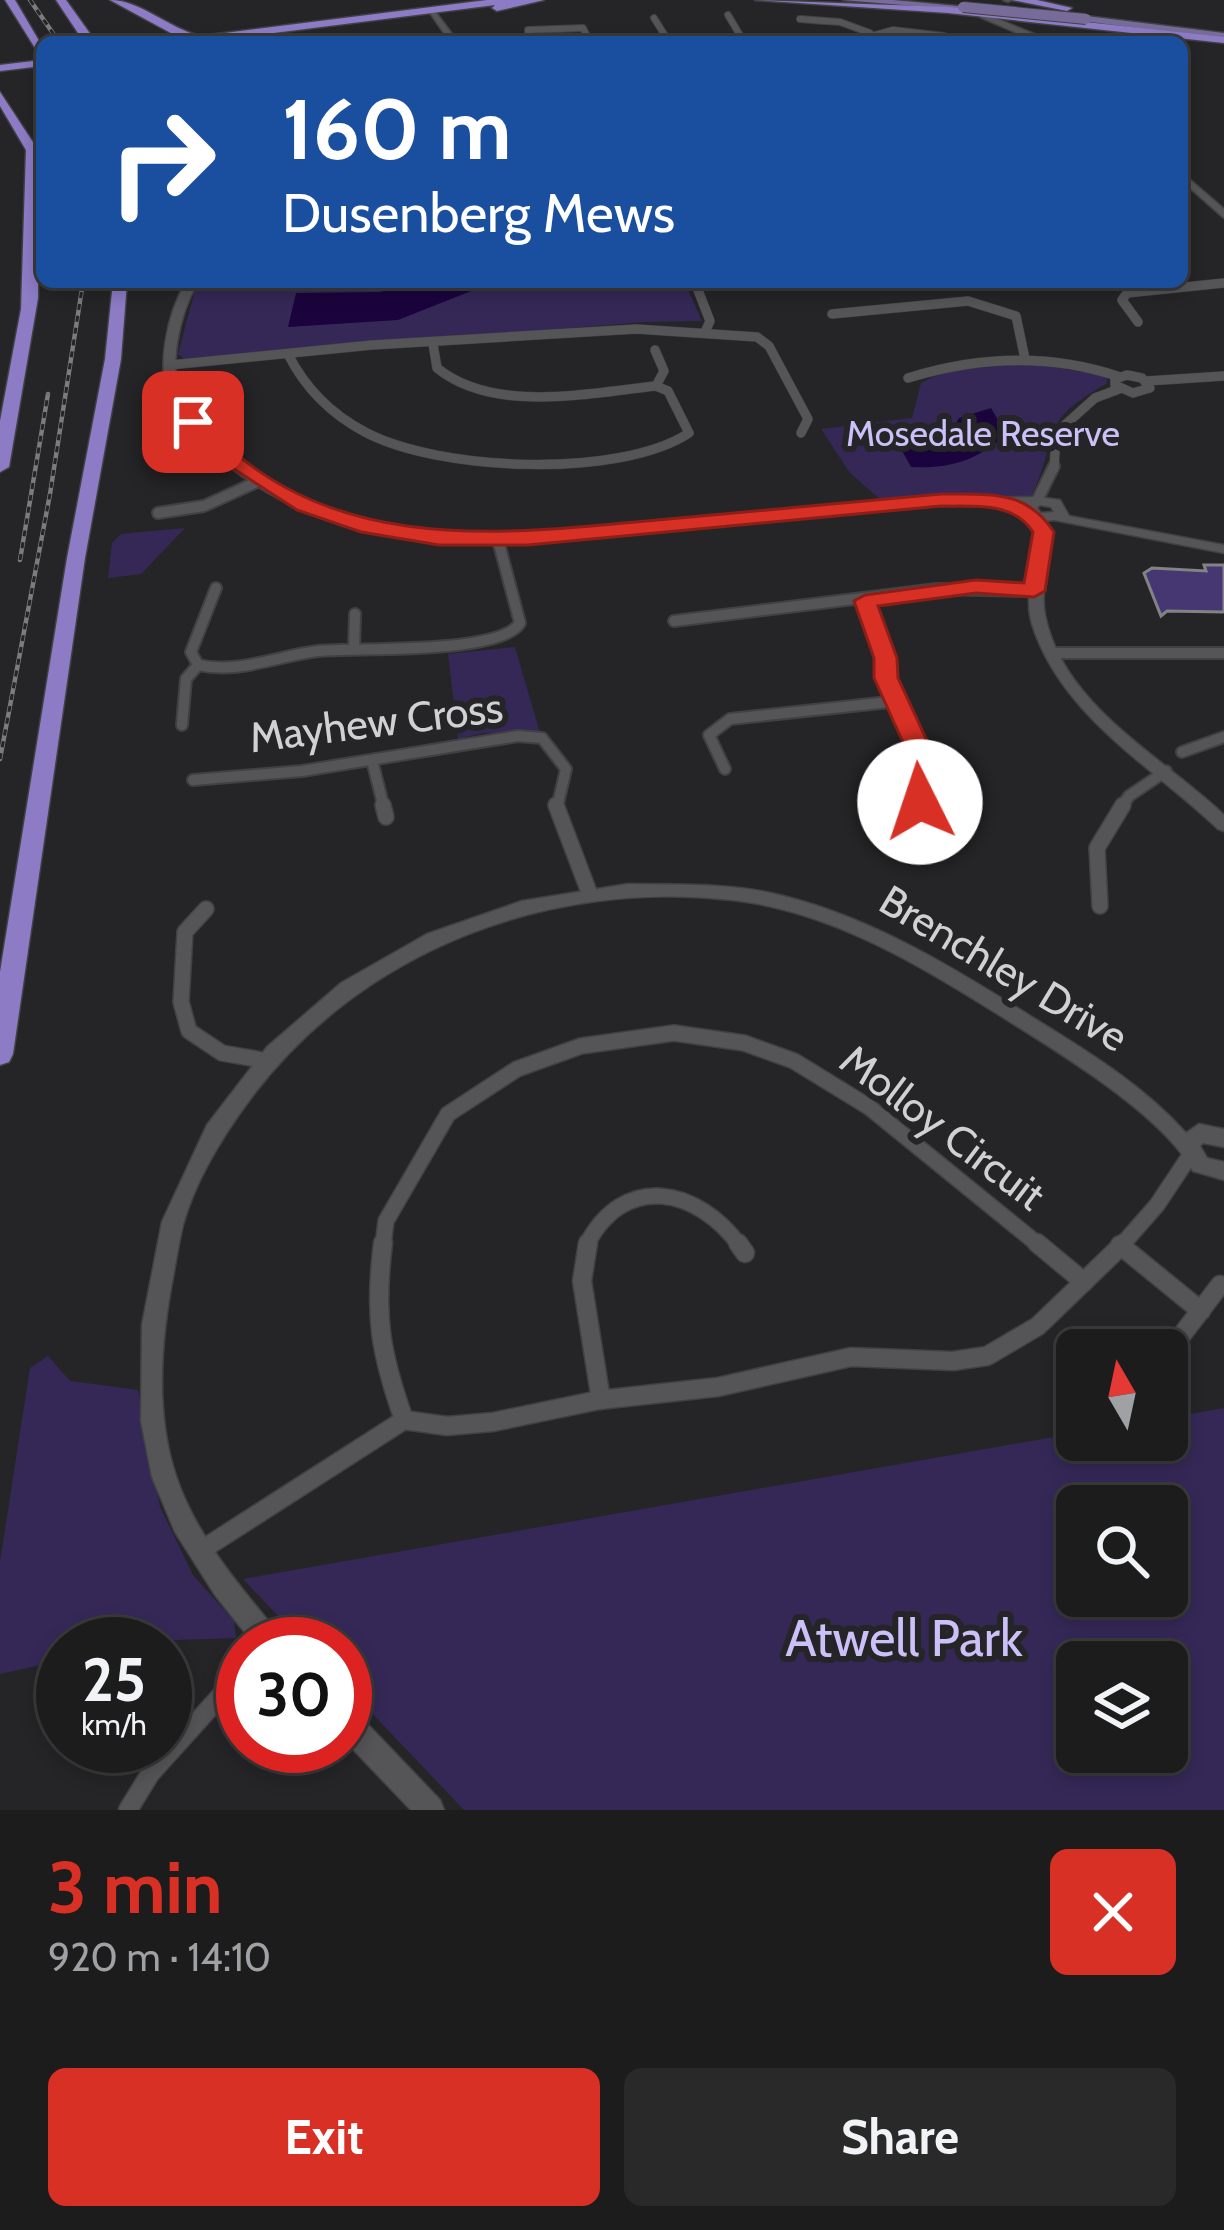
<!DOCTYPE html>
<meta charset="utf-8">
<style>
body{margin:0;font-family:Cabin,sans-serif;background:#29292a;color:#f1f3f6;height:100vh;display:flex;flex-direction:column;font-size:45px;white-space:nowrap}
*{box-sizing:border-box;margin:0}
p{font-size:39px;color:#a0a1a4}
.icon{flex:none;width:66px;height:66px;fill:none;stroke:currentColor;stroke-width:2;stroke-linecap:round;stroke-linejoin:round}
.map{position:relative;height:1810px;overflow:hidden}
.side{display:flex;flex-direction:column;background:#1c1c1d;flex:1}
.side>*{flex:none}
.hud{position:absolute;left:36px;top:36px;width:1152px;height:252px;border-radius:18px;box-shadow:0 6px 18px #0003,0 0 0 3px #3a3a3b;background:#1a4fa0;color:#fff;overflow:hidden}
.needle{width:78px;rotate:351deg}
.buttons{position:absolute;left:1056px;top:1329px;display:grid;gap:24px}
.buttons a{display:grid;place-items:center;width:132px;height:132px;border-radius:18px;background:#1c1c1d;box-shadow:0 6px 18px #0003,0 0 0 3px #3a3a3b;font-size:60px}
.speed{position:absolute;left:36px;top:1617px;display:flex;gap:24px;font-size:60px;font-weight:700;text-align:center}
.speed>*{display:grid;place-content:center;width:156px;height:156px;border-radius:50%;background:#1c1c1d;box-shadow:0 6px 18px #0003,0 0 0 3px #3a3a3b;line-height:1}
.speed small{font-size:30px;font-weight:400}
.speed .limit{border:18px solid #d22;background:#fff;color:#111}
.pin{position:absolute;display:grid;place-items:center;width:102px;height:102px;color:#fff;margin:-51px;border-radius:24px;box-shadow:0 6px 18px #0006}
.me{position:absolute;width:132px;margin:-66px;rotate:356deg;stroke-linejoin:round;filter:drop-shadow(0 0 9px #0008)}
.turn{display:flex;align-items:center;gap:42px;height:252px;padding:0 48px;font-size:54px}
.turn .icon{width:156px;height:156px;stroke-width:2.5}
.turn b{display:block;font-size:84px;line-height:102px}
.round{display:grid;place-items:center;flex:none;width:126px;height:126px;border-radius:18px;background:#29292a}
.summary{display:flex;align-items:center;justify-content:space-between;height:204px;padding:0 48px}
h1{font-size:72px;font-weight:700;line-height:90px;color:#d93025}
.primary-button{display:flex;gap:24px;margin-top:auto;padding:24px 48px}
.primary-button a{flex:1;height:138px;border-radius:18px;background:#d93025;color:#fff;font-size:48px;font-weight:700;line-height:138px;text-align:center}
.primary-button a+a{background:#29292a;color:#f1f3f6}
.map>svg:first-child{display:block}
</style>
<div class="map">
<svg width="1224" height="1810" viewBox="0 0 1224 1810">
<rect width="100%" height="100%" fill="#252527"/>
<g fill="#352857" fill-rule="evenodd">
<path d="M197 282H549L555 288 685 283 702 321 644 322 184 359 178 354Z"/>
<path d="M1028 363 1108 376 1106 384C1032 426 1062 435 1030 499L882 501 850 473 821 429 912 418 921 383 943 372Z"/>
<path d="M185 528 141 574 108 578 112 543 121 534Z"/>
<path d="M515 647 540 733H483L458 739 448 654Z"/>
<path d="M48 1356 70 1381 138 1390 160 1507 193 1575 234 1621 236 1638 63 1644V1660L0 1674V1562L30 1368Z"/>
<path d="M1224 1408V1810H464L345 1685V1644H305L243 1579 1077 1433V1440H1167V1418ZM1077 1506H1167V1596H1077ZM1077 1662H1167V1752H1077Z"/>
</g>
<g fill="#1b043d">
<path d="M426 282 489 284 398 320 288 327 296 293 380 292Z"/>
<path d="M991 408 1007 435C976 460 952 469 911 467L900 447 945 442 959 418Z"/>
</g>
<path fill="#463671" stroke="#838386" stroke-width="3" d="M1204 565H1224V612L1167 611 1161 616 1144 573 1152 568 1206 571Z"/>
<g fill="none" stroke-linecap="round" stroke-linejoin="round">
<g stroke="#414143" stroke-width="8">
<g id="street-far4">
<path d="M728 15 744 42"/>
<path d="M654 18 669 42"/>
<path d="M824 21 800 19 840 22 870 33"/>
<path d="M529 42 528 30 583 28 590 42"/>
<path d="M850 42 893 30 944 36"/>
</g>
</g>
<g stroke="#414143" stroke-width="10">
<g id="street-far3">
<path d="M696 285 710 321 705 332"/>
<path d="M832 314 968 301 1016 316 1025 359"/>
<path d="M1138 322 1122 300 1127 293 1224 283"/>
<path d="M655 350 664 371 656 386"/>
<path d="M288 354C305 388 331 414 365 432 438 471 619 479 689 433L668 391 656 386C588 393 494 414 437 368L433 344"/>
<path d="M170 365 372 345 636 329 757 337 769 346 808 419 801 433"/>
<path d="M1127 375 1142 378 1150 388 1133 393 1115 385V379Z"/>
<path d="M908 378C979 356 1049 353 1120 377"/>
<path d="M1147 381 1224 376"/>
<path d="M1054 469 1056 433 1095 398 1119 389"/>
</g>
</g>
<g stroke="#414143" stroke-width="14">
<g id="street-far2">
<path d="M1037 501 1054 466"/>
<path d="M158 513 204 506 261 480"/>
<path d="M216 588 191 652 198 665C239 674 277 656 318 651 358 647 500 655 520 623L498 540"/>
<path d="M865 601 885 658 886 678 922 758 920 802"/>
<path d="M674 621 937 589 1034 591"/>
<path d="M354 649 355 614"/>
<path d="M1054 653H1224"/>
<path d="M182 725 186 679 198 665"/>
<path d="M1182 752 1224 737"/>
<path d="M372 760 384 808"/>
<path d="M725 769 709 735 730 719 899 701"/>
<path d="M193 780 302 771 518 736 542 738 566 769 557 808"/>
<path d="M1121 808 1129 796 1166 771"/>
</g>
</g>
<g stroke="#414143" stroke-width="18">
<g id="street-far1">
<path d="M383 805 386 817"/>
<path d="M556 805 589 892"/>
<path d="M1100 906 1097 848 1123 805"/>
<path d="M206 909 185 932 181 1002 189 1031 222 1053 268 1061"/>
<path d="M383 1246 386 1221 448 1114 517 1069 581 1046 674 1033 744 1043 794 1061 869 1107 1040 1246"/>
<path d="M586 1246C624 1171 698 1188 740 1246"/>
<path d="M1121 1246 1157 1205 1191 1154"/>
</g>
</g>
<g stroke="#414143" stroke-width="21">
<g id="street">
<path d="M383 1243C374 1315 380 1352 404 1420"/>
<path d="M588 1243 582 1281 601 1400"/>
<path d="M738 1243 745 1253"/>
<path d="M1037 1243 1084 1282"/>
<path d="M1120 1245 1201 1311"/>
<path d="M1178 1340 1220 1285"/>
<path d="M200 1551 404 1420 447 1426 493 1422 599 1400 718 1387 851 1357 953 1361 987 1356 1038 1326 1124 1243"/>
<path d="M128 1810 150 1774 243 1671"/>
</g>
</g>
<g stroke="#414143" stroke-width="3">
<g id="secondary">
<path d="M1003 0H1012L1008 2Z"/>
<path d="M428 10H434L458 42H450Z"/>
<path d="M983 13 1044 38 1045 40 1038 42 980 17Z"/>
<path d="M1182 173 1224 209V218L1182 181Z"/>
<path d="M186 282H198C179 314 166 372 184 407 212 461 312 509 369 523 411 533 455 535 498 536L915 498 1037 497 1060 500 1069 516 1224 545V553L1054 520 1046 521C1055 553 1039 583 1045 615 1063 706 1162 756 1224 815V831L1218 829C1152 766 1061 716 1032 624 1020 584 1049 543 1022 507 986 507 949 504 913 506 843 510 773 519 703 525 525 542 343 578 199 441 188 431 177 419 171 405 155 370 167 314 186 282ZM1040 505 1051 507 1054 512 1041 513 1037 508Z"/>
<path d="M628 884C674 885 721 883 766 892 863 912 949 965 1032 1017 1087 1051 1143 1085 1186 1133L1199 1124 1224 1129V1147L1203 1143 1200 1146 1207 1158 1224 1162V1180L1193 1171C1163 1115 1059 1053 1004 1018 921 966 832 911 732 900 549 879 362 950 251 1098 224 1134 195 1181 183 1225 178 1246 175 1267 171 1288 160 1349 156 1416 176 1476 196 1536 240 1587 280 1635L284 1644H254L215 1595 175 1532 152 1477 141 1421 142 1325 162 1222 207 1125 267 1047 341 983 427 934 522 901Z"/>
<path d="M345 1707 355 1711 440 1800 444 1810H411L345 1741Z"/>
</g>
</g>
<g stroke="#414143" stroke-width="3">
<g id="primary">
<path d="M843 0H893L968 7 963 10Z"/>
<path d="M1086 16 1224 33V39L1083 21Z"/>
</g>
</g>
<g stroke="#414143" stroke-width="3">
<g id="highway">
<path d="M5 0H15L42 46V59Z"/>
<path d="M56 0H66L96 42H84Z"/>
<path d="M110 0C141 0 169 29 201 36L487 0H544L497 11 492 8 495 5 203 42H170L180 38Z"/>
<path d="M755 0 948 7 1224 37V43L948 13Z"/>
<path d="M1012 0H1037L1072 8 1067 11Z"/>
<path d="M42 60V66L0 71V65Z"/>
<path d="M0 92 38 150V298L9 467 0 472V421L21 309 26 150 0 106Z"/>
<path d="M113 282H127L121 359 85 558 13 1054 9 1062 0 1065V972L67 558 105 359Z"/>
</g>
</g>
<use href="#street-far4" stroke="#555457" stroke-width="6"/>
<use href="#street-far3" stroke="#555457" stroke-width="9"/>
<use href="#street-far2" stroke="#555457" stroke-width="10"/>
<use href="#street-far1" stroke="#555457" stroke-width="15"/>
<use href="#street" stroke="#555457" stroke-width="18"/>
<use href="#secondary" fill="#555457" fill-rule="evenodd"/>
<use href="#primary" fill="#776b9a" fill-rule="evenodd"/>
<use href="#highway" fill="#8d7bc6" fill-rule="evenodd"/>
<g stroke="#7c7c7e" stroke-width="4.5">
<g id="rail">
<path d="M30 0 59 42"/>
<path d="M20 560 48 394"/>
<path d="M0 759 50 494 83 282"/>
</g>
</g>
<use href="#rail" stroke="#252527" stroke-width="3" stroke-dasharray="6" stroke-linecap="butt"/>
<g stroke="#414143" stroke-width="12" stroke-linecap="butt">
<path id="primary-bridge" d="M963 7 1086 19"/>
</g>
<use href="#primary-bridge" stroke="#776b9a" stroke-width="10"/>
</g>
<path fill="#d93025" stroke="#8d1f18" stroke-width="3" d="M186 418H199C324 559 500 535 668 519 759 511 850 502 941 494 988 495 1025 488 1054 532L1045 591 1034 597 976 593 878 606 897 658 898 678 935 758 933 802 920 811 907 802 910 758 874 678V658L854 601 865 595 976 580 1024 583 1033 532C1013 501 974 507 941 506L528 545H439L361 532 297 510 208 452 183 422Z"/>
<g text-anchor="middle" stroke-width="12" stroke-linejoin="round" paint-order="stroke">
<g font-size="36" fill="#cbc0f7" stroke="#252527">
<text x="983" y="446">Mosedale Reserve</text>
</g>
<g font-size="42" fill="#d1d1d3" stroke="#252527">
<text transform="translate(376 722) rotate(-7)" y="15">Mayhew Cross</text>
<text transform="translate(1004 968) rotate(31)" y="15">Brenchley Drive</text>
<text transform="translate(943 1127) rotate(37)" y="15">Molloy Circuit</text>
</g>
<g font-size="51" fill="#cbc0f7" stroke="#252527">
<text x="904" y="1656">Atwell Park</text>
</g>
</g>
</svg>
<div class="buttons">
<a><svg class="needle" viewBox="-14 -14 28 28"><path d="M0-13l5 13h-10z" fill="#e53935"/><path d="M0 13l5-13h-10z" fill="#a0a1a4"/></svg></a>
<a><svg class="icon" aria-label="search" viewBox="0 0 24 24"><circle cx="10" cy="10" r="6"/><path d="M15 15l6 6"/></svg></a>
<a><svg class="icon" aria-label="layers" viewBox="0 0 24 24"><path d="M12 4l9 5-9 5-9-5zM3 14l9 5 9-5"/></svg></a>
</div>
<div class="speed"><div>25<small>km/h</small></div><div class="limit">30</div></div>
<div class="pin" style="left:193px;top:422px;background:#d93025"><svg class="icon" aria-label="arrive" viewBox="0 0 24 24"><path d="M6 21V4h12l-3 4 3 4H6"/></svg></div>
<svg class="me" style="left:920px;top:802px" viewBox="-20 -20 40 40"><circle r="19" fill="#fff"/><path d="M0-13L10 11 0 6-10 11z" fill="#d93025"/></svg>
<div class="hud">
<div class="turn"><svg class="icon" aria-label="right" viewBox="0 0 24 24"><path d="M7 20v-9h11M14 6l5 5-5 5"/></svg><div><b>160 m</b>Dusenberg Mews</div></div>
</div>
</div>
<section class="side">
<div class="summary"><div><h1>3 min</h1><p>920 m · 14:10</p></div><a class="round" style="background:#d93025;color:#fff"><svg class="icon" aria-label="close" viewBox="0 0 24 24"><path d="M6 6l12 12M18 6L6 18"/></svg></a></div>
<div class="primary-button"><a>Exit</a><a>Share</a></div>
</section>
